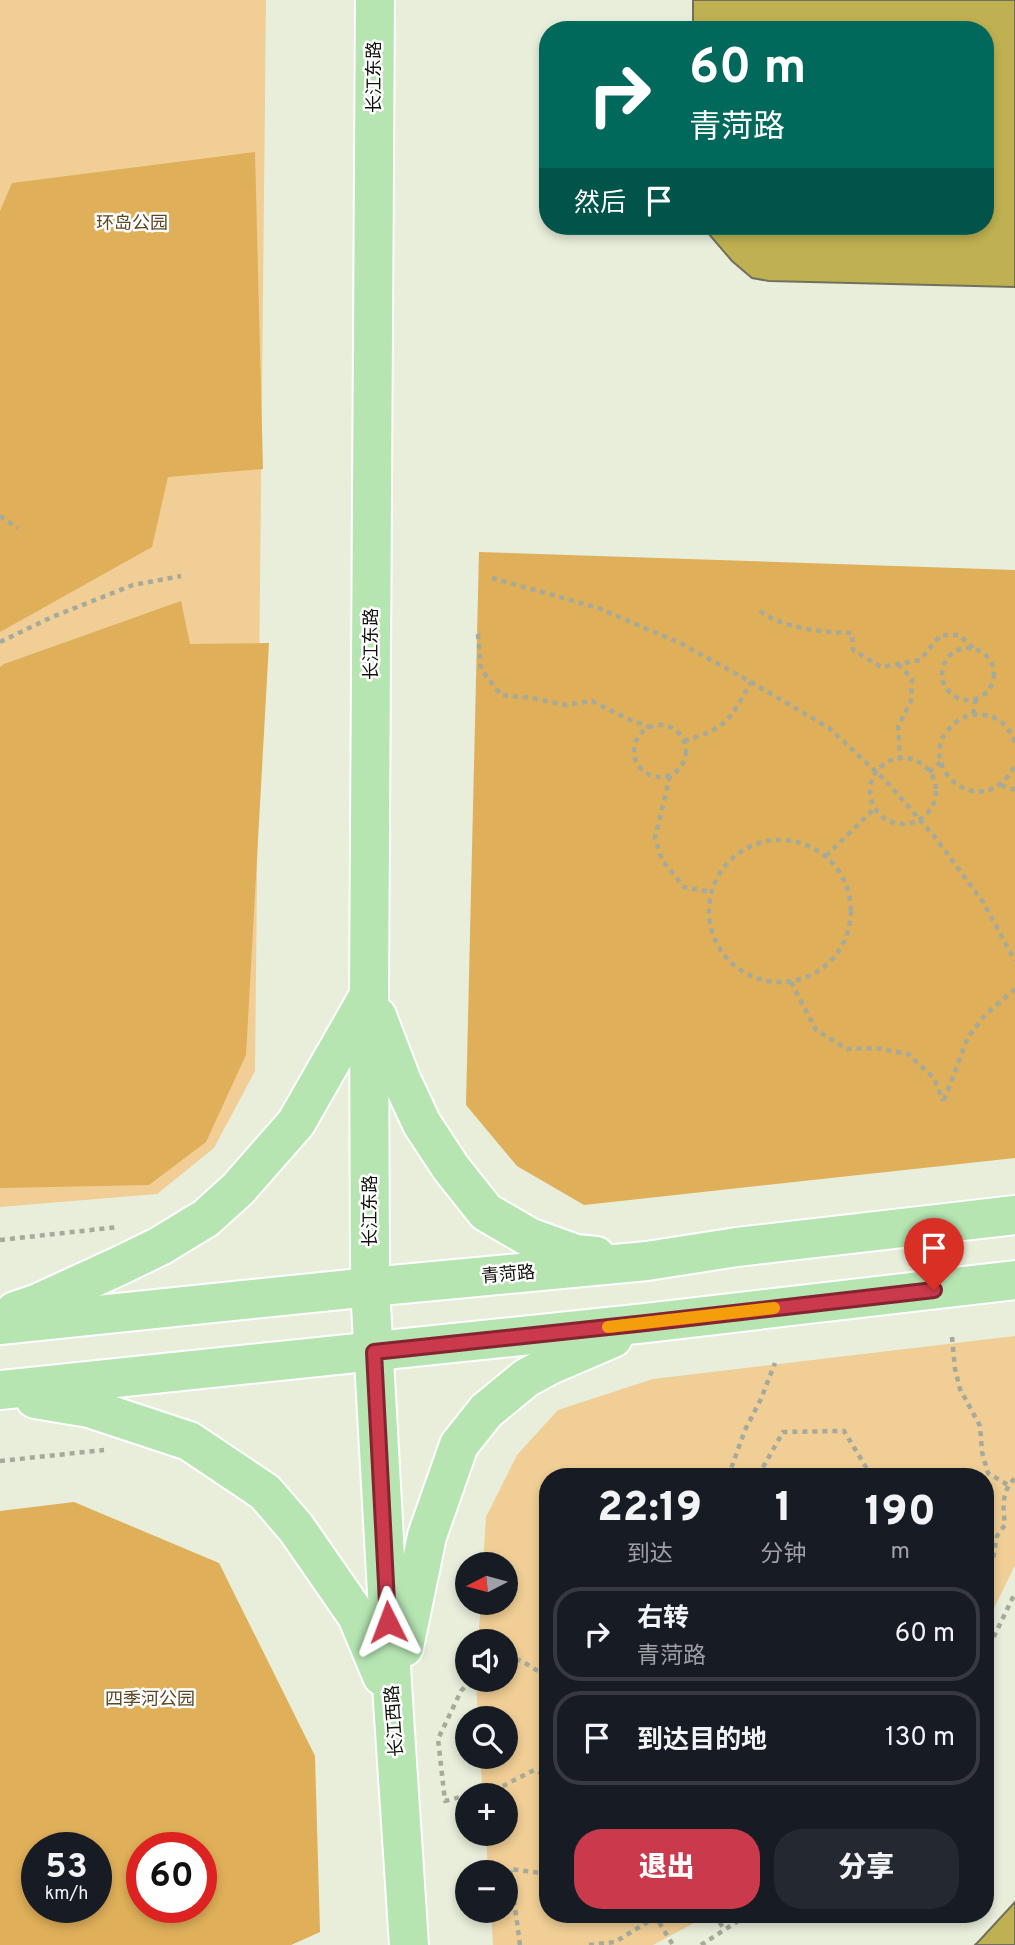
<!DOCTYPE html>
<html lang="zh">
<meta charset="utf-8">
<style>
body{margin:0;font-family:Overpass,"Noto Sans SC",sans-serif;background:#242831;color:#f1f3f6;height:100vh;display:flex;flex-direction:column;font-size:26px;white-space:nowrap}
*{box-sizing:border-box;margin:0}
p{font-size:23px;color:#9ea1a6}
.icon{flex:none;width:38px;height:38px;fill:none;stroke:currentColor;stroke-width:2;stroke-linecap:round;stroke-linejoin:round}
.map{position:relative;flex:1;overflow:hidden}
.panel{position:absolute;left:539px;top:1468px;width:455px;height:455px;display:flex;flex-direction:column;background:#171b24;border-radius:28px;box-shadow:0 4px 10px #0003}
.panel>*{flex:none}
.banner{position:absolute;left:539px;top:21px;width:455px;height:214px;border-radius:28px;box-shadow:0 4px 10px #0003;background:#00695c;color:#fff;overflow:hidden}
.needle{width:46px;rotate:264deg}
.buttons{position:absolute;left:455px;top:1552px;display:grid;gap:14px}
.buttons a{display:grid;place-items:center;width:63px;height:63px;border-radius:50%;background:#171b24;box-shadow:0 4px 10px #0003;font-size:35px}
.speed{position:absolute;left:21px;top:1832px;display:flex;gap:14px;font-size:35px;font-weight:700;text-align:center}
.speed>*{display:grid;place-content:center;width:91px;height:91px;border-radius:50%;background:#171b24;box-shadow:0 4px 10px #0003;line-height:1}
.speed small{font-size:18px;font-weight:400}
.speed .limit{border:10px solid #d22;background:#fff;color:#111}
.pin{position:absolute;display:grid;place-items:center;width:60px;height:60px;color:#fff;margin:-72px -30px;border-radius:50% 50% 50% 0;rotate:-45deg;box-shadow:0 0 7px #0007}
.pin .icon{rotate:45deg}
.me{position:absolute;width:77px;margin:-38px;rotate:357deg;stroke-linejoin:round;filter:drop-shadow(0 0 5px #0008)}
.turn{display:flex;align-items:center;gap:24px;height:147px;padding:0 35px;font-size:32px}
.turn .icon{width:91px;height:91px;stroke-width:2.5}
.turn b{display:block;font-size:49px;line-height:60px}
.then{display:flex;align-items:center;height:66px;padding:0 35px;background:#0003;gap:14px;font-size:26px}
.eta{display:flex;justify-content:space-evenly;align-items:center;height:119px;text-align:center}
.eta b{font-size:42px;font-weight:800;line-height:49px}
.action{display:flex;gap:14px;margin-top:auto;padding:14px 35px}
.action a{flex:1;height:80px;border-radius:28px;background:#ca394c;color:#fff;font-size:28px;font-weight:800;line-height:80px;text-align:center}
.action a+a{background:#242831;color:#f1f3f6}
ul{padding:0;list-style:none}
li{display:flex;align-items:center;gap:21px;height:94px;margin:0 14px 10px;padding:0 21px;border:4px solid #363941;border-radius:28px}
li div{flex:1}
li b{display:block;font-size:26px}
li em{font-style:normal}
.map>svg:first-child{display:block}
</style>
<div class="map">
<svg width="1015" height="1945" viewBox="0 0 1015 1945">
<rect width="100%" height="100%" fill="#e8eeda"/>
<g fill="#f0ce95">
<path d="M0 0H266L255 1071 214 1148 157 1194 0 1207Z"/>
<path d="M1015 1336V1565L985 1627V1477H548V1914L709 1915 653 1945H493L491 1911H506V1872H488L486 1834H506V1796L483 1795 480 1757H506V1718H478L476 1680H506V1642L478 1641 481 1603H506V1564H483L486 1517 517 1455 558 1410 653 1379Z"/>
</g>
<g fill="#dfaf59" fill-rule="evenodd">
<path d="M255 152 263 469 168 477 152 547 0 632V211L12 183Z"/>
<path d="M479 552 1015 570V1158L584 1205 517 1166 466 1105Z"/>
<path d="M181 601 190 644 269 643 246 1055 206 1142 149 1185 0 1188V667L4 664Z"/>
<path d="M74 1502 219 1563 315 1756 320 1932 291 1945H0V1511ZM37 1848H96V1908H37ZM142 1848H201V1908H142Z"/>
</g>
<g fill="#bfb151" stroke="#72705d" stroke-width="2">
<path d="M693 0H1015V287L769 281 752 278 732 261 702 226H985V30H693Z"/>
<path d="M1015 1902V1945H975L980 1940Z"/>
</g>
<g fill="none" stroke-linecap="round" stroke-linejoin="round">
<g stroke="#fff" stroke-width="42">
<g id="primary">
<path d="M375 0 369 995 370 1287 393 1701 409 1945"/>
<path d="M377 1016 401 1079 422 1124 451 1168 486 1212 529 1237 576 1254 596 1256"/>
<path d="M15 1311 36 1304 119 1266 160 1246 206 1218 238 1189 296 1123 368 997"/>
<path d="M0 1325 370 1287 647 1261 737 1247 1015 1215"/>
<path d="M0 1390 646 1323 1015 1280"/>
<path d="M35 1399 89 1408 189 1441 265 1492 296 1528 357 1616 382 1676"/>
<path d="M404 1647 427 1536 459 1445 486 1411 526 1378 550 1365 613 1338"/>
</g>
</g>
<g stroke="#a5aa9a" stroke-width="4.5" stroke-dasharray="5 5" stroke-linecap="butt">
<path d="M0 516 18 528"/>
<path d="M492 578 598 608 680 643 751 682 829 728 886 781 934 836 983 902 1015 961"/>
<path d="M760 611C785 629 821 632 852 633L853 650 881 667 920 660 941 635H959L973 648"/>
<path d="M478 634 481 669 501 695 532 698 566 705 592 701 628 719 649 727"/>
<path d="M0 642 52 617 133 585 181 576"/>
<circle cx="968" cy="674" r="26"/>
<path d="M898 664 912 679 911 701 898 727 900 758"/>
<path d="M973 714 976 698"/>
<circle cx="660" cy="751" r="26"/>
<path d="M684 741C726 729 731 719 751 682"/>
<path d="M1015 742C1010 728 1000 717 984 715 973 713 962 716 954 724 908 762 982 829 1015 765"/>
<circle cx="903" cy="791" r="33"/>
<path d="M929 772 941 762"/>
<path d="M670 776 655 838 662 860 684 887 711 892"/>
<path d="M1001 785 1015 790"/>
<circle cx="780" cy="911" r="71"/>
<path d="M826 856 875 808"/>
<path d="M791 982 816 1030 847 1049 876 1048 908 1054 934 1078 943 1101"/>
<path d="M944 1100 968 1037 986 1014 1015 989"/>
<path d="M0 1240 118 1227"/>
<path d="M952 1337 955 1369 960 1389 980 1426 982 1452 988 1473 1008 1485"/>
<path d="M0 1461 104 1450"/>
<path d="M728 1477 745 1430 761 1399 775 1363"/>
<path d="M761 1477 762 1469 783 1432 844 1431 872 1477"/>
<path d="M985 1562 993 1559 997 1536 1005 1525C1003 1507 1001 1492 1015 1478"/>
<path d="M985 1655 1015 1593"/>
<path d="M506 1658C522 1656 532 1671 548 1675"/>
<path d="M471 1680 461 1691 438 1739 445 1801 503 1786 534 1770 548 1776"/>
<path d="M654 1914 673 1945"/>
<path d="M714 1914 724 1929"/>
<path d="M520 1945 510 1869 541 1873 548 1852"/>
<path d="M589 1945 615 1942 646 1923 653 1914"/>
<path d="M701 1945 749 1914"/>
</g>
<use href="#primary" stroke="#b6e5b2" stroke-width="38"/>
</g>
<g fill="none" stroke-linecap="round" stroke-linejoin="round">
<g stroke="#832531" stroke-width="18">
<path id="route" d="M388 1622 374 1352 646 1323 934 1290"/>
</g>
<use href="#route" stroke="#ca394c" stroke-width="12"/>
<path stroke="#f59e0b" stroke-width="12" d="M608 1327 774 1308"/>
</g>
<g text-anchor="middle" stroke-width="5" stroke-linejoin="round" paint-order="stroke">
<g font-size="18" fill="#10120b" stroke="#fff">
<text transform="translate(374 77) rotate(-90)" y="6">长江东路</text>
<text transform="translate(371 644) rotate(-90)" y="6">长江东路</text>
<text transform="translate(370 1211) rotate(-90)" y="6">长江东路</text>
<text transform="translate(508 1274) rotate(-5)" y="6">青菏路</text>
<text transform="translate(394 1721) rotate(-94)" y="6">长江西路</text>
</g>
<g font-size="18" fill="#5c4723" stroke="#fff">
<text x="132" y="229">环岛公园</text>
<text x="150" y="1705">四季河公园</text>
</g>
</g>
</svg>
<div class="buttons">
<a><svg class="needle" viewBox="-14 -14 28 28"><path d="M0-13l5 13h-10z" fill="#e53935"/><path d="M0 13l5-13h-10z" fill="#9ea1a6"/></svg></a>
<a><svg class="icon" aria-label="sound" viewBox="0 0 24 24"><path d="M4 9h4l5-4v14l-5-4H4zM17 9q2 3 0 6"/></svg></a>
<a><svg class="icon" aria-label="search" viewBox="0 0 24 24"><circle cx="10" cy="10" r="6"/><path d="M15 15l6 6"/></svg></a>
<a>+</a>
<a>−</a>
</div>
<div class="speed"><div>53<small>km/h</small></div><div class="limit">60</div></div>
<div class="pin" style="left:934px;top:1290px;background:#d93025"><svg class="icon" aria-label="arrive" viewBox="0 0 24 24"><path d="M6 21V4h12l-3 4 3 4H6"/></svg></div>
<svg class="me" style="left:388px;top:1622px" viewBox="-20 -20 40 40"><path d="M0-17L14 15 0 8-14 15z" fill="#ca394c" stroke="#fff" stroke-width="4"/></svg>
<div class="banner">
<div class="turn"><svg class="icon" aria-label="right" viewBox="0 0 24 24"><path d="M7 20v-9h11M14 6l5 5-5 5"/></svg><div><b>60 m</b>青菏路</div></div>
<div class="then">然后<svg class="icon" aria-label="arrive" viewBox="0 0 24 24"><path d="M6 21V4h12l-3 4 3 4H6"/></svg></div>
</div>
<section class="panel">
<div class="eta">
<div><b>22:19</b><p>到达</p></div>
<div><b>1</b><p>分钟</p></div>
<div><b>190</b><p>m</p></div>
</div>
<ul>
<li><svg class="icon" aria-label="right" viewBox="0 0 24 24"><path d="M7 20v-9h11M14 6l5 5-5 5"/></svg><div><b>右转</b><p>青菏路</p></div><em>60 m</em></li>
<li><svg class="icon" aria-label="arrive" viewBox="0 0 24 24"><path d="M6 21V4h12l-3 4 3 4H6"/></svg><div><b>到达目的地</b></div><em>130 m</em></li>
</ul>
<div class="action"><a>退出</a><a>分享</a></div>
</section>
</div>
